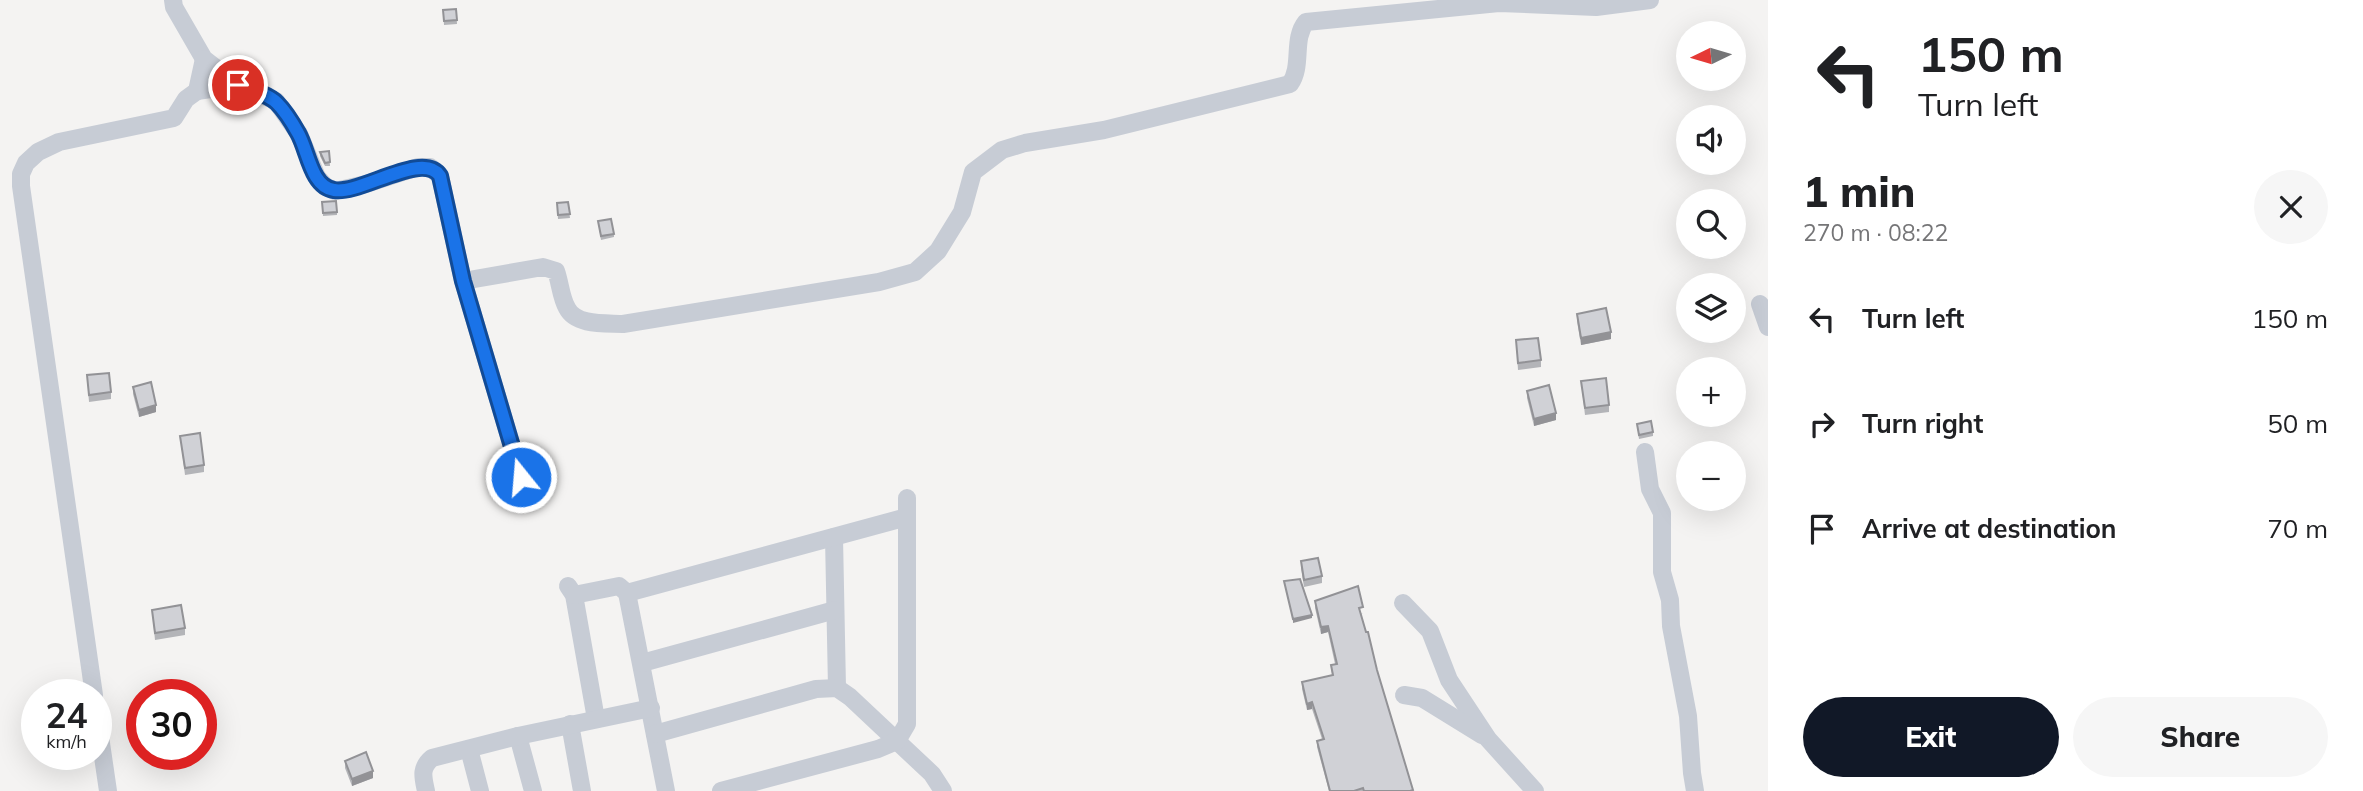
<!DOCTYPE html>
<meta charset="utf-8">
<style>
body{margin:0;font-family:Mulish,sans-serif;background:#f6f6f6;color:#202124;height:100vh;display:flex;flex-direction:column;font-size:26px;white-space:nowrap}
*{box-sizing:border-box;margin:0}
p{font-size:23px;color:#757577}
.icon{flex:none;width:38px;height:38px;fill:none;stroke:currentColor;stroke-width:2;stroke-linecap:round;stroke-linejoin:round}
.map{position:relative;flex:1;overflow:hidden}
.details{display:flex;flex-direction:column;background:#fff;width:595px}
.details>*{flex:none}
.top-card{background:#fff;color:#202124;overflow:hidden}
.needle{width:46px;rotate:265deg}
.tools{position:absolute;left:1676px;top:21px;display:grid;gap:14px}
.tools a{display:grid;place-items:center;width:70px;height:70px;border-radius:50%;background:#fff;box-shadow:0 7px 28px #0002;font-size:35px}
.speed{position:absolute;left:21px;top:679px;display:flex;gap:14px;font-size:35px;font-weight:700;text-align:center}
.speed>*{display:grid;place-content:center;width:91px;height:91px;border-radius:50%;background:#fff;box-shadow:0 7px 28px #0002;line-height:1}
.speed small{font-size:18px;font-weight:400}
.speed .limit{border:10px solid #d22;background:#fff;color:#111}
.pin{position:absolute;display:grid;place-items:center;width:60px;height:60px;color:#fff;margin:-30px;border:4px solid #fff;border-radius:50%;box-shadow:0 2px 7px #0007}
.me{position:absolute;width:77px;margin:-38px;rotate:343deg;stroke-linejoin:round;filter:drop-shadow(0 0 5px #0008)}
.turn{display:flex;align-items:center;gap:24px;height:147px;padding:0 35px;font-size:32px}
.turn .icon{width:91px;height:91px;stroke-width:2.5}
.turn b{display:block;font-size:49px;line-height:60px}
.round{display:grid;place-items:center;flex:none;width:74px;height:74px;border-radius:37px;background:#f6f6f6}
.overview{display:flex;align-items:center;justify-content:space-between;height:119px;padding:0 35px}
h1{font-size:42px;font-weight:800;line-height:52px}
.primary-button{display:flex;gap:14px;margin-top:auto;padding:14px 35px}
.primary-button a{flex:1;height:80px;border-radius:42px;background:#111827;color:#fff;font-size:28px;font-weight:800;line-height:80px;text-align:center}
.primary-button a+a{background:#f6f6f6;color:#202124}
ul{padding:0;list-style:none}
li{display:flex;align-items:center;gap:21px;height:105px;padding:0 35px}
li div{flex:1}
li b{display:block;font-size:26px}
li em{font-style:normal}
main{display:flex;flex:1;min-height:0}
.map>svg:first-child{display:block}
</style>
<main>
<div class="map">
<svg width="1768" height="791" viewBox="0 0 1768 791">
<rect width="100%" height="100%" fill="#f4f3f2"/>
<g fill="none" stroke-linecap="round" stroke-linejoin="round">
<g stroke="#c7ccd5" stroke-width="18">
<path d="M173 0 174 7 204 59 238 85 276 101 299 134 317 177 325 186 335 191 366 184 418 167H430L440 176 463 281 543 267 556 271C560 282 561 298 567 308 576 326 606 323 623 324L879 282 915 272 938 251 962 212 973 172 1002 150 1025 143 1104 130 1290 84C1303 66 1292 39 1306 22L1499 3 1596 7 1650 0"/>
<path d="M197 91 238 85"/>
<path d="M463 281 521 477"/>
<path d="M1760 304 1768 327"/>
<path d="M1645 452 1650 489 1662 513V572L1670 600 1671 626 1688 716 1692 773 1695 791"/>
<path d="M834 537 837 688"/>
<path d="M568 586 574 595 596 719"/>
<path d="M627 593 907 517"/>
<path d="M574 595 619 586 627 593 666 791"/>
<path d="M1403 603 1430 631 1449 680 1488 739 1535 791"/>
<path d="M642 663 835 610"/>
<path d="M94 695 21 186V174L26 163 38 152 59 142 174 118 186 99 197 91 204 59"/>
<path d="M1404 695 1422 698 1482 735"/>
<path d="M96 709 108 791"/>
<path d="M570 724 582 791"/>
<path d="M655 734 816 689 837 688 850 697 932 774 943 791"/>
<path d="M518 736 533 791"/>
<path d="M469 749 480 791"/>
<path d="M426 791C423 777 420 768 432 758L518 736 651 708"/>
<path d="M721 791 878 749 897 741 907 724V498"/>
</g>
</g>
<g fill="#b3b4b8">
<path d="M456 9 457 24 444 25 443 10Z"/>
<path d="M329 151 330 166H325L320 156V152Z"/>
<path d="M322 202 337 212V215L323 216Z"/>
<path d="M568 202 570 218 558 219 557 203Z"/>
<path d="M598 221 614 234V237L601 240Z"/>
<path d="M1577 314 1611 339 1581 345 1577 321Z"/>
<path d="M1516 340 1541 360V367L1518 370Z"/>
<path d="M87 375 111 392V399L89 402Z"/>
<path d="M1581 381 1609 405V412L1585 415Z"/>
<path d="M133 387 156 412 139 417 133 394Z"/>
<path d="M1527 391 1556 420 1534 426 1527 398Z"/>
<path d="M1637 424 1653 432V436L1639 439Z"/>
<path d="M180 436 204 465V472L185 475Z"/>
<path d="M1301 561 1322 576V583L1304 587 1301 568Z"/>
<path d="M1315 601 1363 614H1361L1377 670 1413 791H1329L1317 747V741L1322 739 1312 709 1307 710 1302 689V682L1332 675 1331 665 1335 664 1328 632 1321 634 1315 608Z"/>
<path d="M152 610 185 628V635L155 640Z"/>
<path d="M345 761 373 778 352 786 345 768Z"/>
</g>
<g fill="#929296">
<path d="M1611 332V339L1581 345V338Z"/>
<path d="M156 405V412L139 417V410Z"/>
<path d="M1556 413V420L1534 426V419Z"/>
<path d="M1312 615V618L1293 623V619Z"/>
<path d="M1328 626V632L1321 634V627Z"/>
<path d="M1312 702V709L1307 710V704Z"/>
<path d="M373 771V778L352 786V779Z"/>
</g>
<g fill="#d0d1d6" stroke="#929296" stroke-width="2">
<path d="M456 9 457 20 444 21 443 10Z"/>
<path d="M329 151 330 162 325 163 320 152Z"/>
<path d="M336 201 337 212 323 213 322 202Z"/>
<path d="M568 202 570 214 558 215 557 203Z"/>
<path d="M611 219 614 234 601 236 598 221Z"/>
<path d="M1606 308 1611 332 1581 338 1577 314Z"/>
<path d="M1538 338 1541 360 1518 363 1516 340Z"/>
<path d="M109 373 111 392 89 395 87 375Z"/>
<path d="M1606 378 1609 405 1585 408 1581 381Z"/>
<path d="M151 382 156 405 139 410 133 387Z"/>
<path d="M1549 385 1556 413 1534 419 1527 391Z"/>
<path d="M1651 421 1653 432 1639 435 1637 424Z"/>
<path d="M200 433 204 465 185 468 180 436Z"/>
<path d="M1318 558 1322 576 1304 580 1301 561Z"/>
<path d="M1300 579 1312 615 1293 619 1284 581Z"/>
<path d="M1358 586 1363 607 1359 608 1366 632H1368L1377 670 1413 790 1410 791H1364L1363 788 1354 791H1330L1317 741 1324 739 1312 702 1307 704 1302 682 1333 675 1331 665 1337 664 1328 626 1321 627 1315 601Z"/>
<path d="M181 605 185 628 155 633 152 610Z"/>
<path d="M366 752 373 771 352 779 345 761Z"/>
</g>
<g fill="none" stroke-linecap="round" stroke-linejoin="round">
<g stroke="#114b97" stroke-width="18">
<path id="route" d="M238 85C249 89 268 94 277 103 285 111 293 124 298 133 308 150 311 187 334 190 360 195 423 150 440 176L463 281 521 477"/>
</g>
<use href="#route" stroke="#1a73e8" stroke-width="12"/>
</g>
</svg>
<div class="tools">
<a><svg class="needle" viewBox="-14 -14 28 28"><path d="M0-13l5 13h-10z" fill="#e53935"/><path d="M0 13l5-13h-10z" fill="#757577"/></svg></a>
<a><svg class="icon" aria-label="sound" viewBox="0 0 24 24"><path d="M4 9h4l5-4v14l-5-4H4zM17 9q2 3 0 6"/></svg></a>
<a><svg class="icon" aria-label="search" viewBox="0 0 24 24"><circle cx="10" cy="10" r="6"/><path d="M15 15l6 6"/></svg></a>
<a><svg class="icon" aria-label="layers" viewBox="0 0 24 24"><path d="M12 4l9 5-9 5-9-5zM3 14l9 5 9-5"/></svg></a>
<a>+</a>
<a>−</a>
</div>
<div class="speed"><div>24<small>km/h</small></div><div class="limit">30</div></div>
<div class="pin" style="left:238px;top:85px;background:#d93025"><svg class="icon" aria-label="arrive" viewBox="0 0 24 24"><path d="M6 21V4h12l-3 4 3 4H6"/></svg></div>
<svg class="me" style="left:521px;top:477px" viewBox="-20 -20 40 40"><circle r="17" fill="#1a73e8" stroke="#fff" stroke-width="3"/><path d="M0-11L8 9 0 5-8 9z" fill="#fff"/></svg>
</div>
<section class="details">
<div class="top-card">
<div class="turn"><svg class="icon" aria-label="left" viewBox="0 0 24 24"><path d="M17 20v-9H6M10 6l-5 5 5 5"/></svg><div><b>150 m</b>Turn left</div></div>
</div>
<div class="overview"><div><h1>1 min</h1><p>270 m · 08:22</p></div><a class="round"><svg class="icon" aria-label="close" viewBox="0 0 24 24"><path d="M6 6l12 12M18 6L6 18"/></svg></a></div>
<ul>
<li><svg class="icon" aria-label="left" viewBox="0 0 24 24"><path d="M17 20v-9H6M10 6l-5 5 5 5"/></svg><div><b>Turn left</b></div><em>150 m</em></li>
<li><svg class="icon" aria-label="right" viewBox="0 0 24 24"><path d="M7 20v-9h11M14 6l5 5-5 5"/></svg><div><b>Turn right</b></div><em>50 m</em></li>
<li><svg class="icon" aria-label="arrive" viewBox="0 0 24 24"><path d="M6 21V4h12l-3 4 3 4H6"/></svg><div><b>Arrive at destination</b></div><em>70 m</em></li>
</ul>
<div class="primary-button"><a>Exit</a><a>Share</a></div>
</section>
</main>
